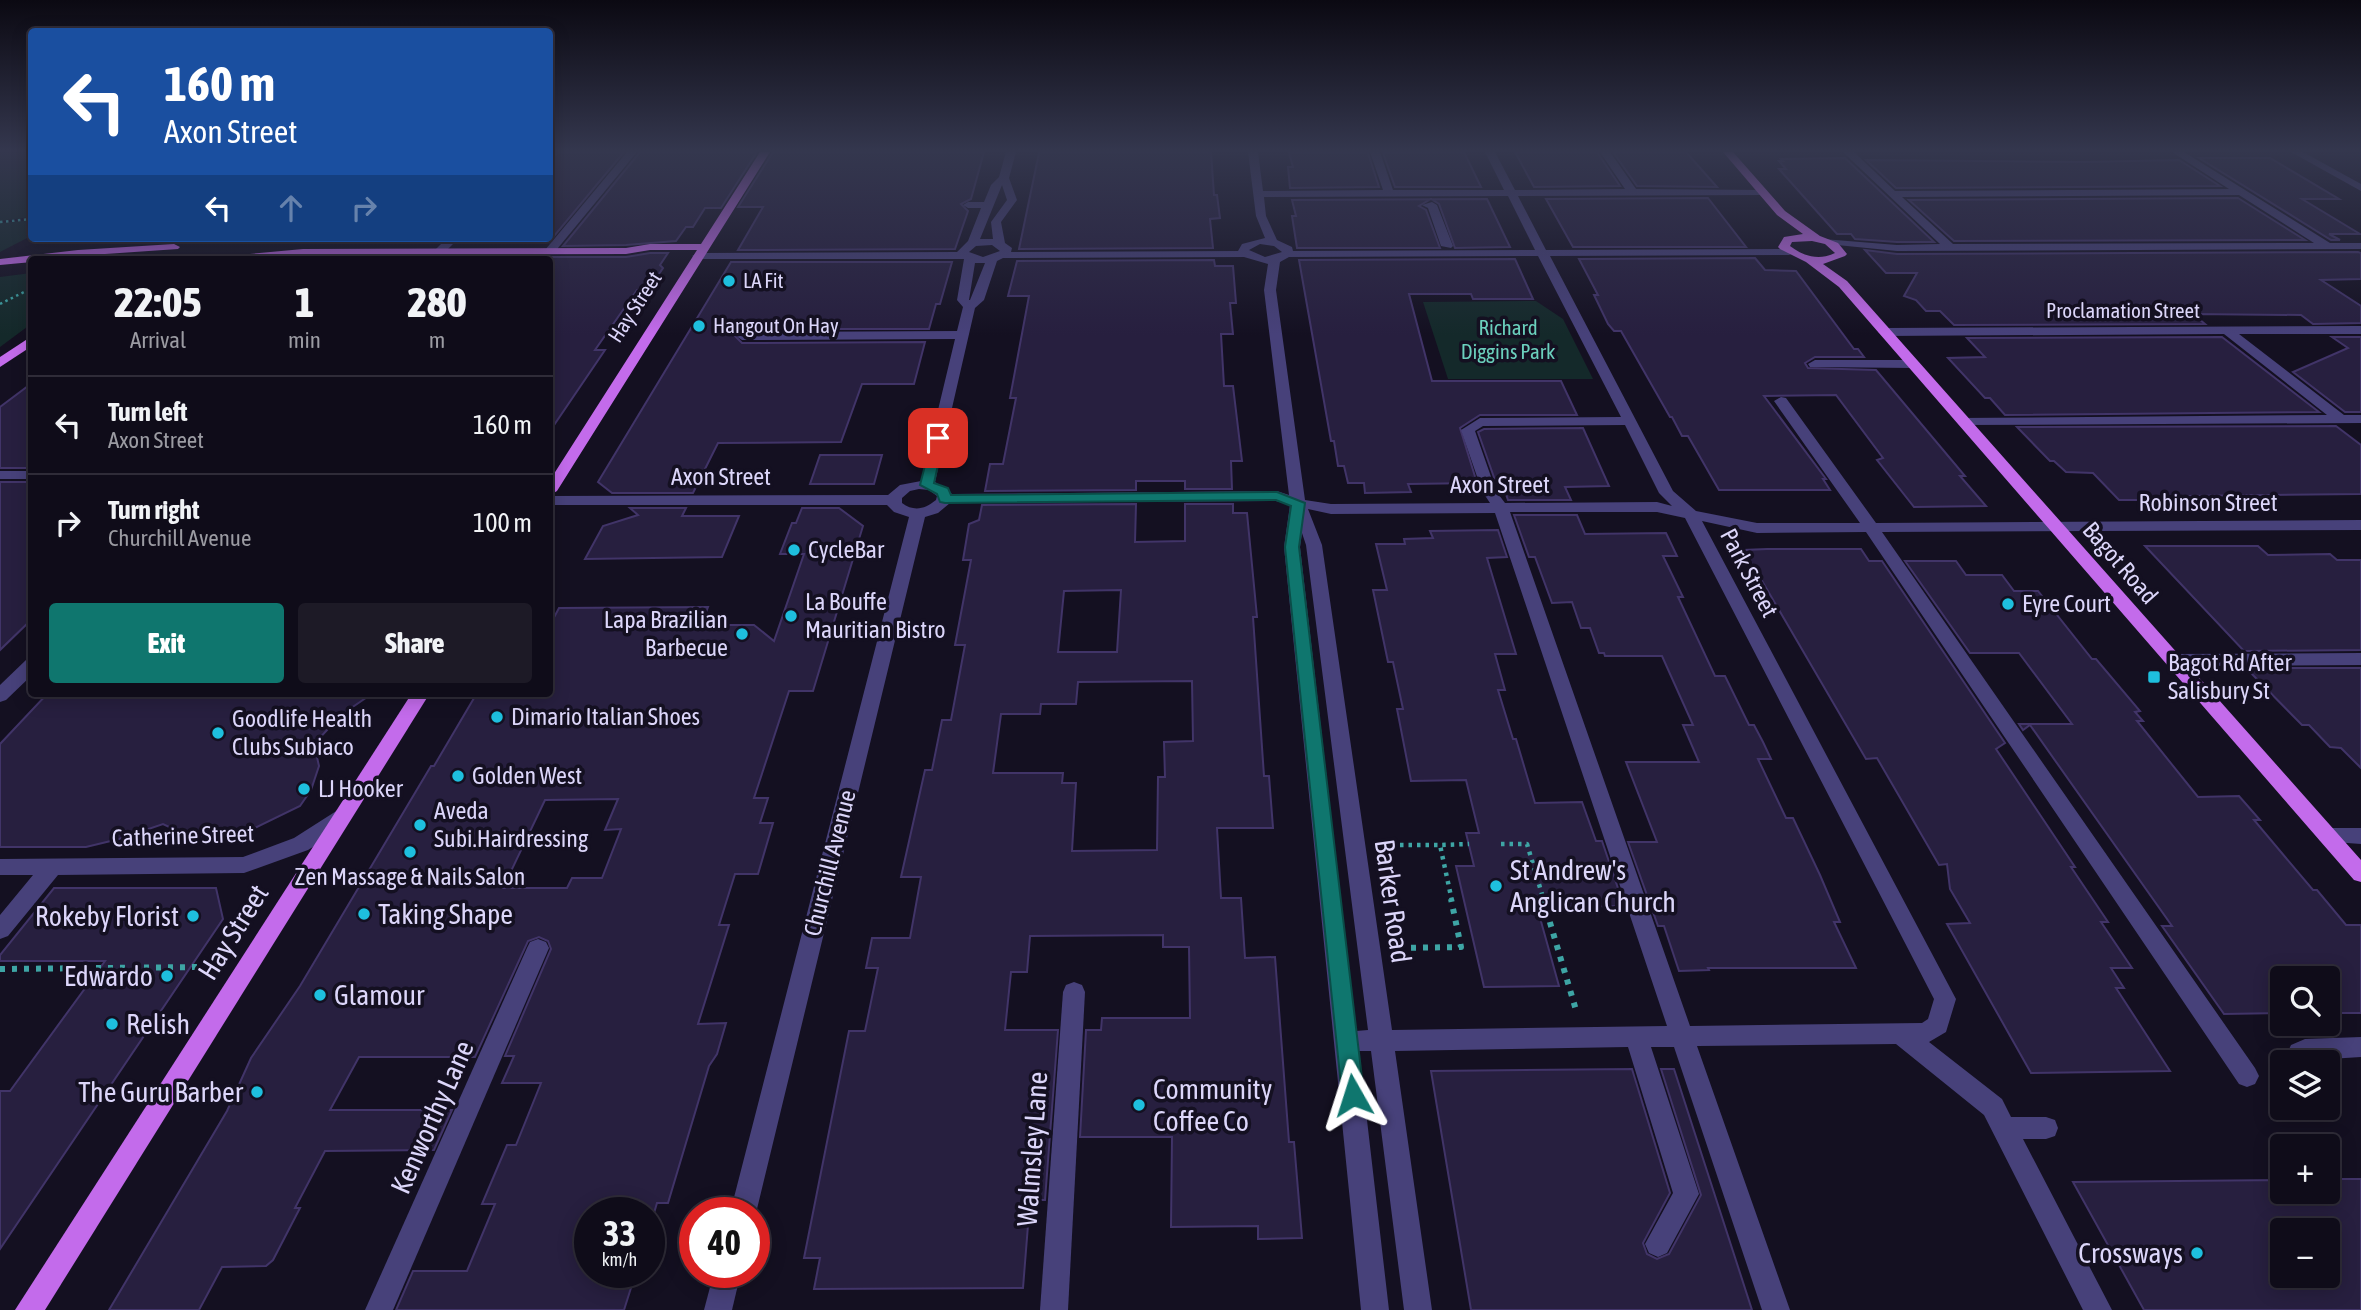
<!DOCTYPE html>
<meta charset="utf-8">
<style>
body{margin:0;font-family:"Asap Condensed",sans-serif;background:#1d1a26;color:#f1f3f6;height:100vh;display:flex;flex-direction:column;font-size:26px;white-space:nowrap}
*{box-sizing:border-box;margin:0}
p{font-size:23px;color:#9b9ba2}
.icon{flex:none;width:38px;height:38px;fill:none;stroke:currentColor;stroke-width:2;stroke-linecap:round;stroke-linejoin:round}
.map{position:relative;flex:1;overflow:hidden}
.details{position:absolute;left:28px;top:256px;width:525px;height:441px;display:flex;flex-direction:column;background:#0f0c19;border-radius:7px;box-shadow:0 4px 18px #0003,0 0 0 2px #2f2c38}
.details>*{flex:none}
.guide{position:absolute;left:28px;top:28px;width:525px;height:214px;border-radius:7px;box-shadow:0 4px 18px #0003,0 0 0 2px #2f2c38;background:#1a4fa0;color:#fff;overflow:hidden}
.buttons{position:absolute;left:2270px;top:966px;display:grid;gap:14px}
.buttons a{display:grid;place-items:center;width:70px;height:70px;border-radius:7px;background:#0f0c19;box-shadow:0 4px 18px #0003,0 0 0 2px #2f2c38;font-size:35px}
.speed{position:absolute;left:574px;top:1197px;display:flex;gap:14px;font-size:35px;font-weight:700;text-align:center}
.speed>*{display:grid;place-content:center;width:91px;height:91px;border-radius:50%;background:#0f0c19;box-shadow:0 4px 18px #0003,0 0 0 2px #2f2c38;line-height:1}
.speed small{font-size:18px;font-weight:400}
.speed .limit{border:10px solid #d22;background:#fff;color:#111}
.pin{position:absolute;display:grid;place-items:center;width:60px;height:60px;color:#fff;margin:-30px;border-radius:14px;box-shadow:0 4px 10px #0006}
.me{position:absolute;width:77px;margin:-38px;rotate:354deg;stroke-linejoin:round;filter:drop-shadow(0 0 5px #0008)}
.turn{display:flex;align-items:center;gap:24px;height:147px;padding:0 21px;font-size:32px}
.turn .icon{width:91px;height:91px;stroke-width:2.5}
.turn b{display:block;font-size:49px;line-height:60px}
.lanes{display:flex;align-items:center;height:66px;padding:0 21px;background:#0003;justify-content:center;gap:35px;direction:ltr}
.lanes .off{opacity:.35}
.eta{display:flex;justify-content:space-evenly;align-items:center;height:119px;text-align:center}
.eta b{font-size:42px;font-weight:800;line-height:49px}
.button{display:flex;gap:14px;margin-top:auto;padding:14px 21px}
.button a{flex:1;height:80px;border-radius:7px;background:#0f766e;color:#fff;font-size:28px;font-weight:800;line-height:80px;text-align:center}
.button a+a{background:#1d1a26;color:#f1f3f6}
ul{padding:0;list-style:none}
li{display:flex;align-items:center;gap:21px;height:98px;padding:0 21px;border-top:2px solid #2f2c38}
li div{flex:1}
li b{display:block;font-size:26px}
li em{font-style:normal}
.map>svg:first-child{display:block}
</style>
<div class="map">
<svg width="2361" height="1310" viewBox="0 0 2361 1310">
<rect width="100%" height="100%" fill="#141021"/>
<g fill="#14292a">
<path d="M0 152H31V217L0 221Z"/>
<path d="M31 220V236L0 252V223Z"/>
<path d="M31 273V324L0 347V277Z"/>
<path d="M1536 301 1563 319 1593 379H1448L1423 302Z"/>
</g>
<g fill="#271f3f" stroke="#413468" stroke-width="2" fill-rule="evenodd">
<path d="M558 152H624L550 241V160Z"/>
<path d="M640 152H757L721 208H705L693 227H686L676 241 626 245 563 246Z"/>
<path d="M773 152H984L971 199 961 204 968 211 955 249 738 250 763 207H738Z"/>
<path d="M1046 152H1211L1214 195H1217L1220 218 1210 219 1213 248 1019 249 1039 153Z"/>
<path d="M1456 152H1464L1481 187H1395L1383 153Z"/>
<path d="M1515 152H1597L1620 186 1534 187Z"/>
<path d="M1613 152H1686L1717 187 1637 186Z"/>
<path d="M1289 153H1368L1379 187 1290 188 1288 167H1293Z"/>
<path d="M1845 158 1934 242H1897L1855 239 1851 234H1837L1779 169H1786L1779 161H1783L1781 159Z"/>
<path d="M2199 158H2270L2339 199H2302L2360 234H2329L2340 240H2331Z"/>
<path d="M1866 160 2083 162 2179 160 2220 186 1896 188Z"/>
<path d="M1708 198 1746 247H1573L1546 199Z"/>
<path d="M2238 198 2305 240 1954 241 1909 200Z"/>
<path d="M1487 199 1510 247 1455 248 1439 204 1431 199 1419 206 1426 210 1440 248H1297L1292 216H1296L1292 200Z"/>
<path d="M1865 250 1897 254 2358 252 2361 253V279L2321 280 2361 306V323L2313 324 2301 315 2193 314 2205 324 1954 325 1940 311H1926L1916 300 1904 296 1917 273H1886Z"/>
<path d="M650 253H668L660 265 663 268 648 290H637L595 350H605L550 431V257H626Z"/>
<path d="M1755 258 1765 270 1796 271 1854 349H1858L1864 357H1815L1805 363 1808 368 1876 370 1965 476H1960L1986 506 1914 507 1877 460 1883 458 1836 395 1764 396 1826 479H1823L1830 490H1719L1688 436H1682L1672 417H1670L1621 331H1614L1608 324 1594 295H1598L1579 259Z"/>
<path d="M1515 259 1533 299H1473L1471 294H1409L1432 381H1561L1577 415H1480L1460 428 1477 483 1408 484 1411 492 1365 493 1364 483H1348L1344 466H1338L1334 441H1331L1299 260Z"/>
<path d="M1214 260 1215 266H1233L1236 303H1230L1233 334H1221L1224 386H1233L1242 461H1231L1232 489H1185V481H1136V490L985 491 990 464H1003L1016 398H1010L1029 296H1008L1017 261Z"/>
<path d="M731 262H952L940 304H936L929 329H742L734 335 742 343 925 342 914 384H862L841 442 718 443 693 493H612L598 482Z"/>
<path d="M2222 337 2319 412 2005 415 1990 398H1985L1948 358 1985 357 1967 338Z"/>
<path d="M2332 337H2361V412H2345L2293 372 2348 348Z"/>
<path d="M32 383V468H0V407Z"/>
<path d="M2336 426 2361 445V494L2185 496 2189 500H2119L2093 473 2066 472 2054 461H2050L2017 427Z"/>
<path d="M1583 428 1609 486 1565 487 1571 500H1508L1502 483H1496L1478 432 1484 429Z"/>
<path d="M820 455H882L874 484H810Z"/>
<path d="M0 482H32V619L0 650Z"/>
<path d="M1136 504 1135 542 1185 541V504H1233V513H1247L1257 617H1253L1264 776H1269L1273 828H1217L1221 898H1241L1245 958 1275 957 1289 1142H1294L1302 1238 1258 1239V1226L1171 1227 1172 1137H1080L1086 1030H1101L1102 1018H1190L1189 947H1163V935L1030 936 1027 972H1011L1005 1030H1058L1045 1200H1030L1023 1288 814 1289 820 1258H804L849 1031H865L878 968H866L872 938H910L921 877H901L925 770H932L942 720H951L965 645H955L971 560H963L969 524 979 520 982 505ZM1121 590 1117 652H1058L1064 591ZM1192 681 1193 741 1164 742 1165 777H1158L1157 850 1072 851 1076 783H1062L1063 773H993L1001 714H1040L1041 704H1076L1078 682Z"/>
<path d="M630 508H686L682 516H739L722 557 585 559 603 526 638 515Z"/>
<path d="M802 508H839L863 526 813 691H789L754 798H768L760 823H773L758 874H735L719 925H729L698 1024 726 1023 717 1054 709 1066 668 1203H657L654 1213H590V1272H636L624 1310H396L413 1271H467L495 1204H482L507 1145H516L541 1083H502L514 1056H505L551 949 548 941 539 937 528 941 475 1057H359L330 1110H452L434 1150 325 1151 295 1208H300L273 1260 266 1266 222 1267 199 1310H109L227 1111 251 1058 300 986 431 766H434L477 693H550V625L559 608 708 607 701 625H754L774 641 804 554H780L792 523H796ZM618 799 605 830 621 829 602 878H572L567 888H503L545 800Z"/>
<path d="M1514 515H1577L1585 534 1666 533 1677 556H1663L1683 597H1678L1715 676H1725L1749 725H1754L1763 742 1771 759H1758L1786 818H1793L1820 875 1840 922H1834L1856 968H1708L1709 970 1679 971 1664 926H1658L1628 842H1657L1626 762H1699L1683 725H1693L1662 656H1605L1604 653H1599L1590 628H1581L1572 602 1552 603 1535 557H1529Z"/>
<path d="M1498 530 1507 557 1487 558 1516 654H1495L1505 690H1498L1513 739H1516L1535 803 1582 802 1596 841H1602L1624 906 1537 907 1559 986 1484 987 1456 866H1474L1466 833H1479L1466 780 1411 781 1397 709H1403L1393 662H1388L1373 590H1387L1376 544H1405L1404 539 1433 538 1430 531Z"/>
<path d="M2145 546H2258L2268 555 2330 554 2337 560H2361V650L2244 651Z"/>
<path d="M1767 549H1861L1869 561H1882L2005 743 1996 749 2075 867H2071L2108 922H2101L2132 968H2111L2124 988H2116L2170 1071 2031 1073 1947 924 1970 923 1950 889 1947 864 1939 865 1877 758 1866 759 1744 550Z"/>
<path d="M1905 561H1956L1966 575H2002L2014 591H2038L2092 659H2096L2140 711 2135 712 2143 721H2137L2198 797 2239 796 2260 820H2254L2313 890H2317L2346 925H2361V1013H2328V978H2282V1013L2224 1014 2162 926H2172L2030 725 2023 730 2019 724H2072L2019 653H1970Z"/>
<path d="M2246 668H2361V768L2341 748 2330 747 2309 725H2302Z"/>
<path d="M48 693H373L341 715 314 744 319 766 311 790 300 806 228 841H199L163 824 119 839 86 847H0V744Z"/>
<path d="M54 888H216L223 919 0 1249V1091H10L105 961H0V955Z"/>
<path d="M1632 1069 1670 1193 1643 1243 1647 1254 1657 1259 1669 1254 1701 1195 1661 1069H1674L1752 1310H1471L1431 1071Z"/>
<path d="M2328 1179H2361V1310H2144L2073 1182 2282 1180V1192H2328ZM2282 1230H2328V1276H2282Z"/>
</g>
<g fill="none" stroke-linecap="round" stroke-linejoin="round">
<g stroke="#3ea5a5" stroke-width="2.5" stroke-dasharray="2.5 3.5" stroke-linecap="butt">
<path d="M0 222 32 219"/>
<path d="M0 304 32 288"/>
</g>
<g stroke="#3ea5a5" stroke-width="4.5" stroke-dasharray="3.5 5" stroke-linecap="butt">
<path d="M1501 844H1527L1544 901"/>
<path d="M1383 845H1440"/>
<path d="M1452 901 1440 845 1469 844"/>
</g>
<g stroke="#3ea5a5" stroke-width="6" stroke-dasharray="5 7" stroke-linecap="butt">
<path d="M1543 899 1576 1010"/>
<path d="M1399 948 1461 947 1451 899"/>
<path d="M0 969 201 967"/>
</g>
<g fill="#47417a" fill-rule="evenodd">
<path d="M627 152H637L553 254H545V250Z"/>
<path d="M1006 152H1016L1009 178 1017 200 1001 222 1005 243 1012 248 1011 252 1238 251 1242 244 1265 238 1256 216 1248 152H1258L1263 191 1383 190 1370 152H1380L1393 190H1504L1485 152H1495L1515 190 1625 189 1600 152H1610L1636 189 1767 190V194L1763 195 1518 196 1546 250 1789 249 1795 252 1789 255 1550 256 1673 491 1696 511 1757 523H1860L1774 401 1781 397 1786 398 1876 523 2361 520V530L1882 532 2255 1068 2259 1076 2255 1084 2247 1087 2239 1084 1866 532 1757 533 1702 521 1956 999 1946 1032 1929 1042 2002 1099 2011 1117H2046L2055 1120 2058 1128 2055 1136 2046 1139H2023L2112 1310H2083L1984 1115 1896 1044 1697 1046 1790 1310H1762L1674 1047H1651L1699 1194 1667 1253 1658 1257 1649 1253 1645 1244 1673 1193 1628 1047 1395 1051 1432 1310H1404L1371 1051H1359L1389 1310H1361L1284 547 1290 505 1276 501 950 503 938 513 925 517 756 1213 754 1217V1213H730L909 517 894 512 887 505H550V496L888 495 900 485 921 481 955 339 742 340 736 336 742 332 957 331 963 307 957 300 964 259H698L692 256 698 253 957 252 968 241 981 208H968L963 205 968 202H984L991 185 999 177ZM1002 185 1007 200 991 222 993 239H980ZM1508 196 1535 250 1293 251 1292 247 1277 240 1266 216 1264 197ZM1260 244 1274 246 1282 252 1265 257 1249 250ZM992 245 1000 251 983 257 969 252 976 246ZM1538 256 1621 417 1480 418 1461 430 1482 491 1490 503 1331 504 1305 500 1276 290 1280 262 1289 257ZM1244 257 1268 264 1264 290 1289 495 1277 491 952 494 935 482 975 308 984 300 997 261 1003 258ZM975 263H985L970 300H969ZM1625 425 1659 493 1672 506 1657 502 1505 503 1496 491 1475 431 1483 426ZM919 489 929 490 937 496 936 500C925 509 914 512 902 503V498L910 491ZM1308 509 1331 514 1495 513 1667 1026 1392 1030 1322 545ZM1510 512H1657L1685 518 1934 999 1928 1019 1922 1023 1690 1026ZM1302 533 1306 545 1368 1030 1356 1031 1300 547Z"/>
<path d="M1843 152H1854L1895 191 2229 189 2172 152H2184L2330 243H2361V249L1897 251 1827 244 1823 243V239L1897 245 1940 244ZM2239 195 2314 243 1953 244 1902 197Z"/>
<path d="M2291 152H2303L2361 184V191Z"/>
<path d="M1432 202 1437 205 1453 246 1451 248 1441 246 1428 208 1422 205Z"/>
<path d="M447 238H459L438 259H426Z"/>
<path d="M2361 326V334H2239L2344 415H2361V423L1963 425 1956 421 1958 418 2327 415 2224 334 1884 336 1878 332 1884 328Z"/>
<path d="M1815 360H1913L1920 364 1913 368 1810 367 1808 364Z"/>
<rect x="0" y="471" width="32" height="8"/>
<path d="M2361 653V665L2173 666 2164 660 2173 654Z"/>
<path d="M32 658V675L6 700 0 702V685L26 660Z"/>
<path d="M341 808 348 810 351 815 337 832 308 850 244 873 58 875 8 936 0 939V915L33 875H0V859L243 857 294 838Z"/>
<path d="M2327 828H2361V844L2320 841 2317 836 2320 831Z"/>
<path d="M538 939 546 942 549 948 393 1310H365L527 948 530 942Z"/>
<path d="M1074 982 1082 985 1085 992 1068 1310H1040L1063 992 1066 985Z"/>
<path d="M2361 1037V1057L2283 1062 2291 1045 2305 1039Z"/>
<path d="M714 1272H741L732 1310H704Z"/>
</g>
<g fill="#c36beb" fill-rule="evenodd">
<path d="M760 152H770L557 491 550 495V480L697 250H650L626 254 303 255 265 259H150L156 256 250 254 303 249 626 248 650 244H701Z"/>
<path d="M1723 152H1733L1785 211 1820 236 1838 243 1847 254 1845 256 1823 264 1847 281 2361 860V882L2354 880 1839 287 1806 262 1780 249 1778 247 1784 237 1803 234 1777 215ZM1812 241 1825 244 1835 253C1819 261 1803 256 1790 246L1792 242Z"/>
<path d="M174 244 180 247 178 249 32 259V262L0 265V259L78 250Z"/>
<path d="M32 336V346L0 367V357Z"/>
<path d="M412 693H430L45 1310H15Z"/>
</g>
</g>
<linearGradient id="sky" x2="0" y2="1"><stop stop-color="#0b0912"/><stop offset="0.45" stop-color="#34374e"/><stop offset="1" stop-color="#34374e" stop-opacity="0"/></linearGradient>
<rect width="2361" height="335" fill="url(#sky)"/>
<path fill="#0f766e" stroke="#0a4d48" stroke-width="2" d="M938 434 944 438 934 483 948 488 951 495 1277 492 1305 503 1299 547 1364 1095 1361 1102 1353 1105 1345 1102 1342 1095 1285 547 1291 506 1276 500 945 503 940 502 937 494 920 485 932 438Z"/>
<g fill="#1ebfde" stroke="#141021" stroke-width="2.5">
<circle cx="729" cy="281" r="7"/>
<circle cx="699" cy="326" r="7"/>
<circle cx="794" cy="550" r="7"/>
<circle cx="2008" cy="604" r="7"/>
<circle cx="791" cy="616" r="7"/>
<circle cx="742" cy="634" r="7"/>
<rect x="2147" y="670" width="14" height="14" rx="3.5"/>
<circle cx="497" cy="717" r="7"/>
<circle cx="218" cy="733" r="7"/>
<circle cx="458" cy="776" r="7"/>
<circle cx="304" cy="789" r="7"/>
<circle cx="420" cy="825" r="7"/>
<circle cx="410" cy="852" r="7"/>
<circle cx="1496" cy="886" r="7"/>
<circle cx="364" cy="914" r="7"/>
<circle cx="193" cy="916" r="7"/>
<circle cx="167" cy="976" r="7"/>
<circle cx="320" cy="995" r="7"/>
<circle cx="112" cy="1024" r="7"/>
<circle cx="257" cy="1092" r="7"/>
<circle cx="1139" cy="1105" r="7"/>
<circle cx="2197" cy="1253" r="7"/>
</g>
<g text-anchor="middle" stroke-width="7" stroke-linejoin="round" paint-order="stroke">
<g font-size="21" fill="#dcd6fa" stroke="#141021" text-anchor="start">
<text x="743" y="288">LA Fit</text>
<text x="713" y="333">Hangout On Hay</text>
</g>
<g font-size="21" fill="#dcd6fa" stroke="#141021">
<text transform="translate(635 307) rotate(-57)" y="7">Hay Street</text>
<text x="2123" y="318">Proclamation Street</text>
</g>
<g font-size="21" fill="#6bd0bd" stroke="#141021">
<text x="1508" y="335">Richard<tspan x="1508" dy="24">Diggins Park</tspan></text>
</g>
<g font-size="24" fill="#dcd6fa" stroke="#141021">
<text x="721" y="485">Axon Street</text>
<text x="1500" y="493">Axon Street</text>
<text x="2208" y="511">Robinson Street</text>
<text transform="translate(2120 563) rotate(49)" y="8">Bagot Road</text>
<text transform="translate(1749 573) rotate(62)" y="8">Park Street</text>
<text transform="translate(183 836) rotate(-2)" y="8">Catherine Street</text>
<text transform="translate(830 863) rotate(-76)" y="8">Churchill Avenue</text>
</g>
<g font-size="24" fill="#dcd6fa" stroke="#141021" text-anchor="start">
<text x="808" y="558">CycleBar</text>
<text x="805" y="610">La Bouffe<tspan x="805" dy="28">Mauritian Bistro</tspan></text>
<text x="2022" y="612">Eyre Court</text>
<text x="728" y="628" text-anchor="end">Lapa Brazilian<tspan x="728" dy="28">Barbecue</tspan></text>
<text x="2168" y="671">Bagot Rd After<tspan x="2168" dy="28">Salisbury St</tspan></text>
<text x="511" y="725">Dimario Italian Shoes</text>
<text x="232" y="727">Goodlife Health<tspan x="232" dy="28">Clubs Subiaco</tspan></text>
<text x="472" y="784">Golden West</text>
<text x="318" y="797">LJ Hooker</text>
<text x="434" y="819">Aveda<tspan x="434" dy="28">Subi.Hairdressing</tspan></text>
<text x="410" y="885" text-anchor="middle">Zen Massage &amp; Nails Salon</text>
</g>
<g font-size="28" fill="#dcd6fa" stroke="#141021" text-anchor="start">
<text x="1510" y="880">St Andrew's<tspan x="1510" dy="32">Anglican Church</tspan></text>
<text x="378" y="924">Taking Shape</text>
<text x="179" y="926" text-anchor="end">Rokeby Florist</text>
<text x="153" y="986" text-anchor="end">Edwardo</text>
<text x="334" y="1005">Glamour</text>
<text x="126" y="1034">Relish</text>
<text x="1153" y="1099">Community<tspan x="1153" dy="32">Coffee Co</tspan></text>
<text x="243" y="1102" text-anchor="end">The Guru Barber</text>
<text x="2183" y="1263" text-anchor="end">Crossways</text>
</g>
<g font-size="28" fill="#dcd6fa" stroke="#141021">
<text transform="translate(1393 901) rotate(82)" y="10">Barker Road</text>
<text transform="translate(233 932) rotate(-58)" y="10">Hay Street</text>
<text transform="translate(432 1117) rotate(-66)" y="10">Kenworthy Lane</text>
<text transform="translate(1032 1149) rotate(-86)" y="10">Walmsley Lane</text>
</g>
</g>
</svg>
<div class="buttons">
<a><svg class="icon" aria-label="search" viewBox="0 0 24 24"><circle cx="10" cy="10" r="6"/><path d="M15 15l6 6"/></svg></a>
<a><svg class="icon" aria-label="layers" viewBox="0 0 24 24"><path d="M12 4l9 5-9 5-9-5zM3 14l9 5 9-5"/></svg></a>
<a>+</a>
<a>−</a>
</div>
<div class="speed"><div>33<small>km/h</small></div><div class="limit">40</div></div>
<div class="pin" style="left:938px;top:438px;background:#d93025"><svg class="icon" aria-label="arrive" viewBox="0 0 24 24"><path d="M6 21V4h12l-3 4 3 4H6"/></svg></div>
<svg class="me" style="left:1353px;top:1095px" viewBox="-20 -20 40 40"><path d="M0-17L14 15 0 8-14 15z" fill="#0f766e" stroke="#fff" stroke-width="4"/></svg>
<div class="guide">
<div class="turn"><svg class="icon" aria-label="left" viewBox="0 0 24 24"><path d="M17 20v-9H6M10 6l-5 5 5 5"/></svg><div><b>160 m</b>Axon Street</div></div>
<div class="lanes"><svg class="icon" aria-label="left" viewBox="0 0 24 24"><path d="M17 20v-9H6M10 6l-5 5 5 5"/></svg><svg class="icon off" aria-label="ahead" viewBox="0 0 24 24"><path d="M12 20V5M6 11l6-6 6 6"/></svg><svg class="icon off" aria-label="right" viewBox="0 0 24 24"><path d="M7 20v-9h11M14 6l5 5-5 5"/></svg></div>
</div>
<section class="details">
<div class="eta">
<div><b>22:05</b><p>Arrival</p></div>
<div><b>1</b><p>min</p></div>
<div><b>280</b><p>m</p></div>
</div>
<ul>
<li><svg class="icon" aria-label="left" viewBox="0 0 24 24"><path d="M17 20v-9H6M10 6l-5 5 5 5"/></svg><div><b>Turn left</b><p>Axon Street</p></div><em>160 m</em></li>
<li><svg class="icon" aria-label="right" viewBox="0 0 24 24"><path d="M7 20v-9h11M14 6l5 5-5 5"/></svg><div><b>Turn right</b><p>Churchill Avenue</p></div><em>100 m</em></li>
</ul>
<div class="button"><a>Exit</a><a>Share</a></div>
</section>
</div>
